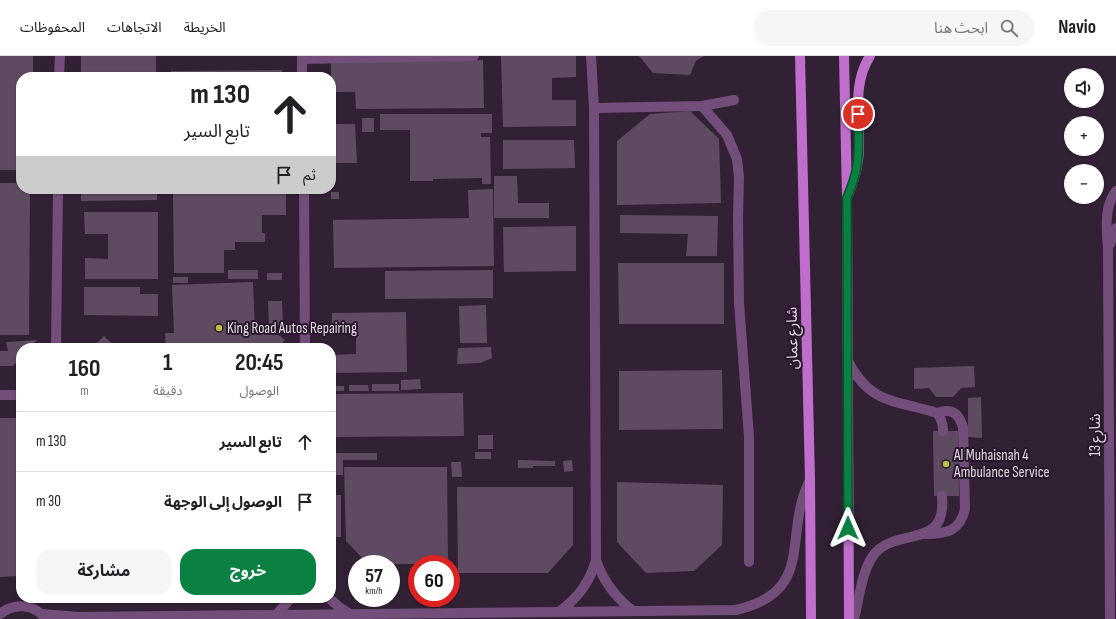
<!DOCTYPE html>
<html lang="ar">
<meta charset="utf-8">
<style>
body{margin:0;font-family:"Sofia Sans Condensed","Noto Sans Arabic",sans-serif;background:#f6f6f6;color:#202124;direction:rtl;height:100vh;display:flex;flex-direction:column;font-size:15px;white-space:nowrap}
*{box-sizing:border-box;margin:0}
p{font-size:13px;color:#757577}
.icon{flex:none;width:22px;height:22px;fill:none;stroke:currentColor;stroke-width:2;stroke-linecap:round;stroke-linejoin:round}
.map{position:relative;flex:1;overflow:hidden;direction:ltr}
.panel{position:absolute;left:16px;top:287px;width:320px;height:260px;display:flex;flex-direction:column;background:#fff;border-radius:16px;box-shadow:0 1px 3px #0004;direction:rtl}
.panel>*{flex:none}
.banner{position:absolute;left:16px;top:16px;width:320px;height:122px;border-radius:16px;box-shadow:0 1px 3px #0004;direction:rtl;background:#fff;color:#202124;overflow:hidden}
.fabs{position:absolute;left:1064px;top:12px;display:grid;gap:8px}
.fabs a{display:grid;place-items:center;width:40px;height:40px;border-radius:50%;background:#fff;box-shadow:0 1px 3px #0004;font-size:20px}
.speed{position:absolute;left:348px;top:499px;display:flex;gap:8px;font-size:20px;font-weight:700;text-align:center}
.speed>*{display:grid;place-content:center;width:52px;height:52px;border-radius:50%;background:#fff;box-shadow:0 1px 3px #0004;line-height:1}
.speed small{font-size:10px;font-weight:400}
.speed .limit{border:6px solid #d22;background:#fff;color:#111}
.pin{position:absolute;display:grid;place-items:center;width:34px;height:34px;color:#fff;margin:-17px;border:2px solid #fff;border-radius:50%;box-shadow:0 1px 4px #0007}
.me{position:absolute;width:44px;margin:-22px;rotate:0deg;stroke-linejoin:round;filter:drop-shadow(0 0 3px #0008)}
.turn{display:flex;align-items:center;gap:14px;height:84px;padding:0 20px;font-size:18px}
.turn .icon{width:52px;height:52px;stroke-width:2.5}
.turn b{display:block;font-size:28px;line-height:34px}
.then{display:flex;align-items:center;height:38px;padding:0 20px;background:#0003;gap:8px;font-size:15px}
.eta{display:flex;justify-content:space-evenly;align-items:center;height:68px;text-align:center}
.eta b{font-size:24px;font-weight:700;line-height:28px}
.primary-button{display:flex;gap:8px;margin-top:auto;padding:8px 20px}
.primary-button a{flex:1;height:46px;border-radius:16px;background:#0b8043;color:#fff;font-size:16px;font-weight:700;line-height:46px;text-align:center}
.primary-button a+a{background:#f6f6f6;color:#202124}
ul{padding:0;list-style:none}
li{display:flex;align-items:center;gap:12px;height:60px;padding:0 20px;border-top:1px solid #e0e0e0}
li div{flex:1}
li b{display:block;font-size:15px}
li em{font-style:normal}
header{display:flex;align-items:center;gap:24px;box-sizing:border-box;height:56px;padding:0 20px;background:#fff;border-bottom:1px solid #e0e0e0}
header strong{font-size:19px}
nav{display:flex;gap:22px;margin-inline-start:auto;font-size:14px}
.search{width:280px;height:36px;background:#f6f6f6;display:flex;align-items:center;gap:10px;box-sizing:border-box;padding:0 14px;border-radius:16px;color:#757577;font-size:15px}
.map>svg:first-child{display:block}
</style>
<header>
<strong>Navio</strong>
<div class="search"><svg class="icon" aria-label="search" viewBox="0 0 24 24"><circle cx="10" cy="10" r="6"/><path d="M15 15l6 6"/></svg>ابحث هنا</div>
<nav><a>الخريطة</a><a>الاتجاهات</a><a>المحفوظات</a></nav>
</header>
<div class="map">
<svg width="1116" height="563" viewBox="0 0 1116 563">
<rect width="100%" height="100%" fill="#322035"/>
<g fill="#5f4b61">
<path d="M0 0H33V21H21V114H0Z"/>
<rect x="81" y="0" width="75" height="21"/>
<path d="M501 0H576V21L552 22V44H576V70L503 71Z"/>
<path d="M639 0H704L696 5 690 19 653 17Z"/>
<path d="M483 4 484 52 356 53 355 36H331V5Z"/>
<path d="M282 14 283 21H171V15Z"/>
<path d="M690 55 719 83 721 147 617 149V85L650 58Z"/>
<path d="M380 58H492V77H481V81H490L491 128H482V122L433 123V125H410V74H380Z"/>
<rect x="362" y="62" width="12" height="14"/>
<path d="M331 68H355L357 107H332Z"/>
<path d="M503 84H574L575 112 503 113Z"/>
<path d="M494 120H517L518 147H549V162H494Z"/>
<path d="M0 127H21V133H30L29 279H0Z"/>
<path d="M81 133H157V144L81 145Z"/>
<path d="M173 133H286V159H262V177H265V186H235V194H224V217H174Z"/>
<path d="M493 133 494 210 334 212 333 164 469 162 468 134Z"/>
<rect x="331" y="136" width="8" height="7"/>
<path d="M84 156H158V223H85V202L108 203V178H85Z"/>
<path d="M620 159 718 160 717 200H686L688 178 620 177Z"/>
<path d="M576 170V215L504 216 503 171Z"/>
<path d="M618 207H724V268H619Z"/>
<rect x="228" y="214" width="30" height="9"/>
<path d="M493 214V242L385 243V215Z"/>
<rect x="267" y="217" width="15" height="7"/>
<rect x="173" y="221" width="15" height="6"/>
<path d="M253 226 255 275H274L285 284 277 292H166L165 277H174L172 229Z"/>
<path d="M84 231H140V238H158V260L84 259Z"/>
<path d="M268 245H282L283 270 269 271Z"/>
<path d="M486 249 487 287H460L459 250Z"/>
<path d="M406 256 407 316 332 317V299L356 298V275H332V257Z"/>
<path d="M104 280 116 292H92Z"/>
<path d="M37 284 29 292H21V301L13 310H0V295H8L6 286Z"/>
<path d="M491 291 492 302 480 307 457 308 458 292Z"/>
<path d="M974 310 975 331 961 332 953 341H936L929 332 914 333V312Z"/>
<path d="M722 314 723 373 619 374V315Z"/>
<path d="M420 323 421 333 401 334V324Z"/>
<rect x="372" y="328" width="27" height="7"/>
<path d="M349 329H368L369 335H349Z"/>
<rect x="331" y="330" width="13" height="5"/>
<path d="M463 337 464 380 333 381 332 338Z"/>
<path d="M981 341 982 382 968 381V342Z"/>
<path d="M0 362H21V520L0 521Z"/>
<path d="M933 375H958L959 440H934Z"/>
<rect x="478" y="379" width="15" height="14"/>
<rect x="475" y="396" width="16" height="7"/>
<path d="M332 397H377V404H343V419H333Z"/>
<path d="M518 404 555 405V410H533V412H518Z"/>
<path d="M572 404 573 415 564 416 563 405Z"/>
<path d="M451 406H461L462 421H452Z"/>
<path d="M344 411H447L448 508H368L346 485Z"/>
<path d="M617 426 723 429 722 489 694 515 646 517 617 486Z"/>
<path d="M457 431H573V489L548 517H458Z"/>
<path d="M331 439H341V481H332Z"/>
</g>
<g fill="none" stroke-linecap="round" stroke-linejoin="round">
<g stroke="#744e7a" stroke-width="10">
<path d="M302 3 474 0"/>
<path d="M59 21 60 0"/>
<path d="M56 292 58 133"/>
<path d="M848 305C870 349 896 344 937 357 942 363 943 368 943 375"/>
<path d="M0 339H21"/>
<path d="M925 478C947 478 960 475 965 453L963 371C958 356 951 352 937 357"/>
<path d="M854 563C859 544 862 511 876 496 901 471 947 493 942 440"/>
</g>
<g stroke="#744e7a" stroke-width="10">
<path d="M302 0V21"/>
<path d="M702 50 727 79 737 103 739 121 738 162 739 247 749 381V506"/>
<path d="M594 52 702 50 734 44"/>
<path d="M304 133 305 292"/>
<path d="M1110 188 1116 172"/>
<path d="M596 504C603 525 615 541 633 555"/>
<path d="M329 542 339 551 350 558"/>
<path d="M560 555C578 542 590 526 596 504L594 52 591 0"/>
<path d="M0 558C15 546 34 548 46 563"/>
<path d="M42 558 78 561 736 554C817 536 782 478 810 424"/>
<path d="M276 559 291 542"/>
<path d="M1110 563 1108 194C1107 174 1103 152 1116 135"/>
</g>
<g stroke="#bf6fcb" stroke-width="10">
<path d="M800 0 810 424 811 563"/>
<path d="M844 0 847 142 849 563"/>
<path d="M849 137C855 122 859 107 859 91 860 60 852 28 870 0"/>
</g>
</g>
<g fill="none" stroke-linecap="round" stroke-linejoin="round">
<g stroke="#07532c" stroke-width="10">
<path id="route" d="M848 472 847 142C851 131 856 121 857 109 860 92 858 75 858 58"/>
</g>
<use href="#route" stroke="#0b8043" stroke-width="7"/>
</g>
<g fill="#bac045" stroke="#28172b" stroke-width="1.5">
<circle cx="219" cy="272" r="4"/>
<circle cx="946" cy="408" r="4"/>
</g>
<g text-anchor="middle" stroke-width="4" stroke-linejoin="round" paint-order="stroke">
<g font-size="15" fill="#e2d6e3" stroke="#28172b" text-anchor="start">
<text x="227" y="277">King Road Autos Repairing</text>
<text x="954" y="404">Al Muhaisnah 4<tspan x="954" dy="17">Ambulance Service</tspan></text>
</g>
<g font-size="15" fill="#e2d6e3" stroke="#28172b">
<text transform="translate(792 282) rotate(-91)" y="5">شارع عمان</text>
<text transform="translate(1095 379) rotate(-90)" y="5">شارع 13</text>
</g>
</g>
</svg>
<div class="fabs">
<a><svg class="icon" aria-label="sound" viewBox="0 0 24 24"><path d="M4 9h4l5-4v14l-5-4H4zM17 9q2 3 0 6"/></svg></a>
<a>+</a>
<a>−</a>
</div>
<div class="speed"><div>57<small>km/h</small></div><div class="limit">60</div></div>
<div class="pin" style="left:858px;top:58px;background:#d93025"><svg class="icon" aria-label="arrive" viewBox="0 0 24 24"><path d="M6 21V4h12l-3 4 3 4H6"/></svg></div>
<svg class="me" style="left:848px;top:472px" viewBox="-20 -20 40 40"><path d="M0-17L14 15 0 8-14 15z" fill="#0b8043" stroke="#fff" stroke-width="4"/></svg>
<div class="banner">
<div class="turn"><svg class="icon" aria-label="ahead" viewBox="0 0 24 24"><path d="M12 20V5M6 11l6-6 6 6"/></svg><div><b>130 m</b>تابع السير</div></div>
<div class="then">ثم<svg class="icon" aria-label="arrive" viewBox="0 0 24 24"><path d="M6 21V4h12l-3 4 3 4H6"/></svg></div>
</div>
<section class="panel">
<div class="eta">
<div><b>20:45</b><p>الوصول</p></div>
<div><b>1</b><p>دقيقة</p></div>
<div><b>160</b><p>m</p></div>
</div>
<ul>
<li><svg class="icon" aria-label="ahead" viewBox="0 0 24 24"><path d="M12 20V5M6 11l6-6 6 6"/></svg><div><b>تابع السير</b></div><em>130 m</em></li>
<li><svg class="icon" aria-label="arrive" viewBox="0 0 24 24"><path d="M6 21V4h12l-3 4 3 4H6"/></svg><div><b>الوصول إلى الوجهة</b></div><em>30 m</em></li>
</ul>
<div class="primary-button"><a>خروج</a><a>مشاركة</a></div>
</section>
</div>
